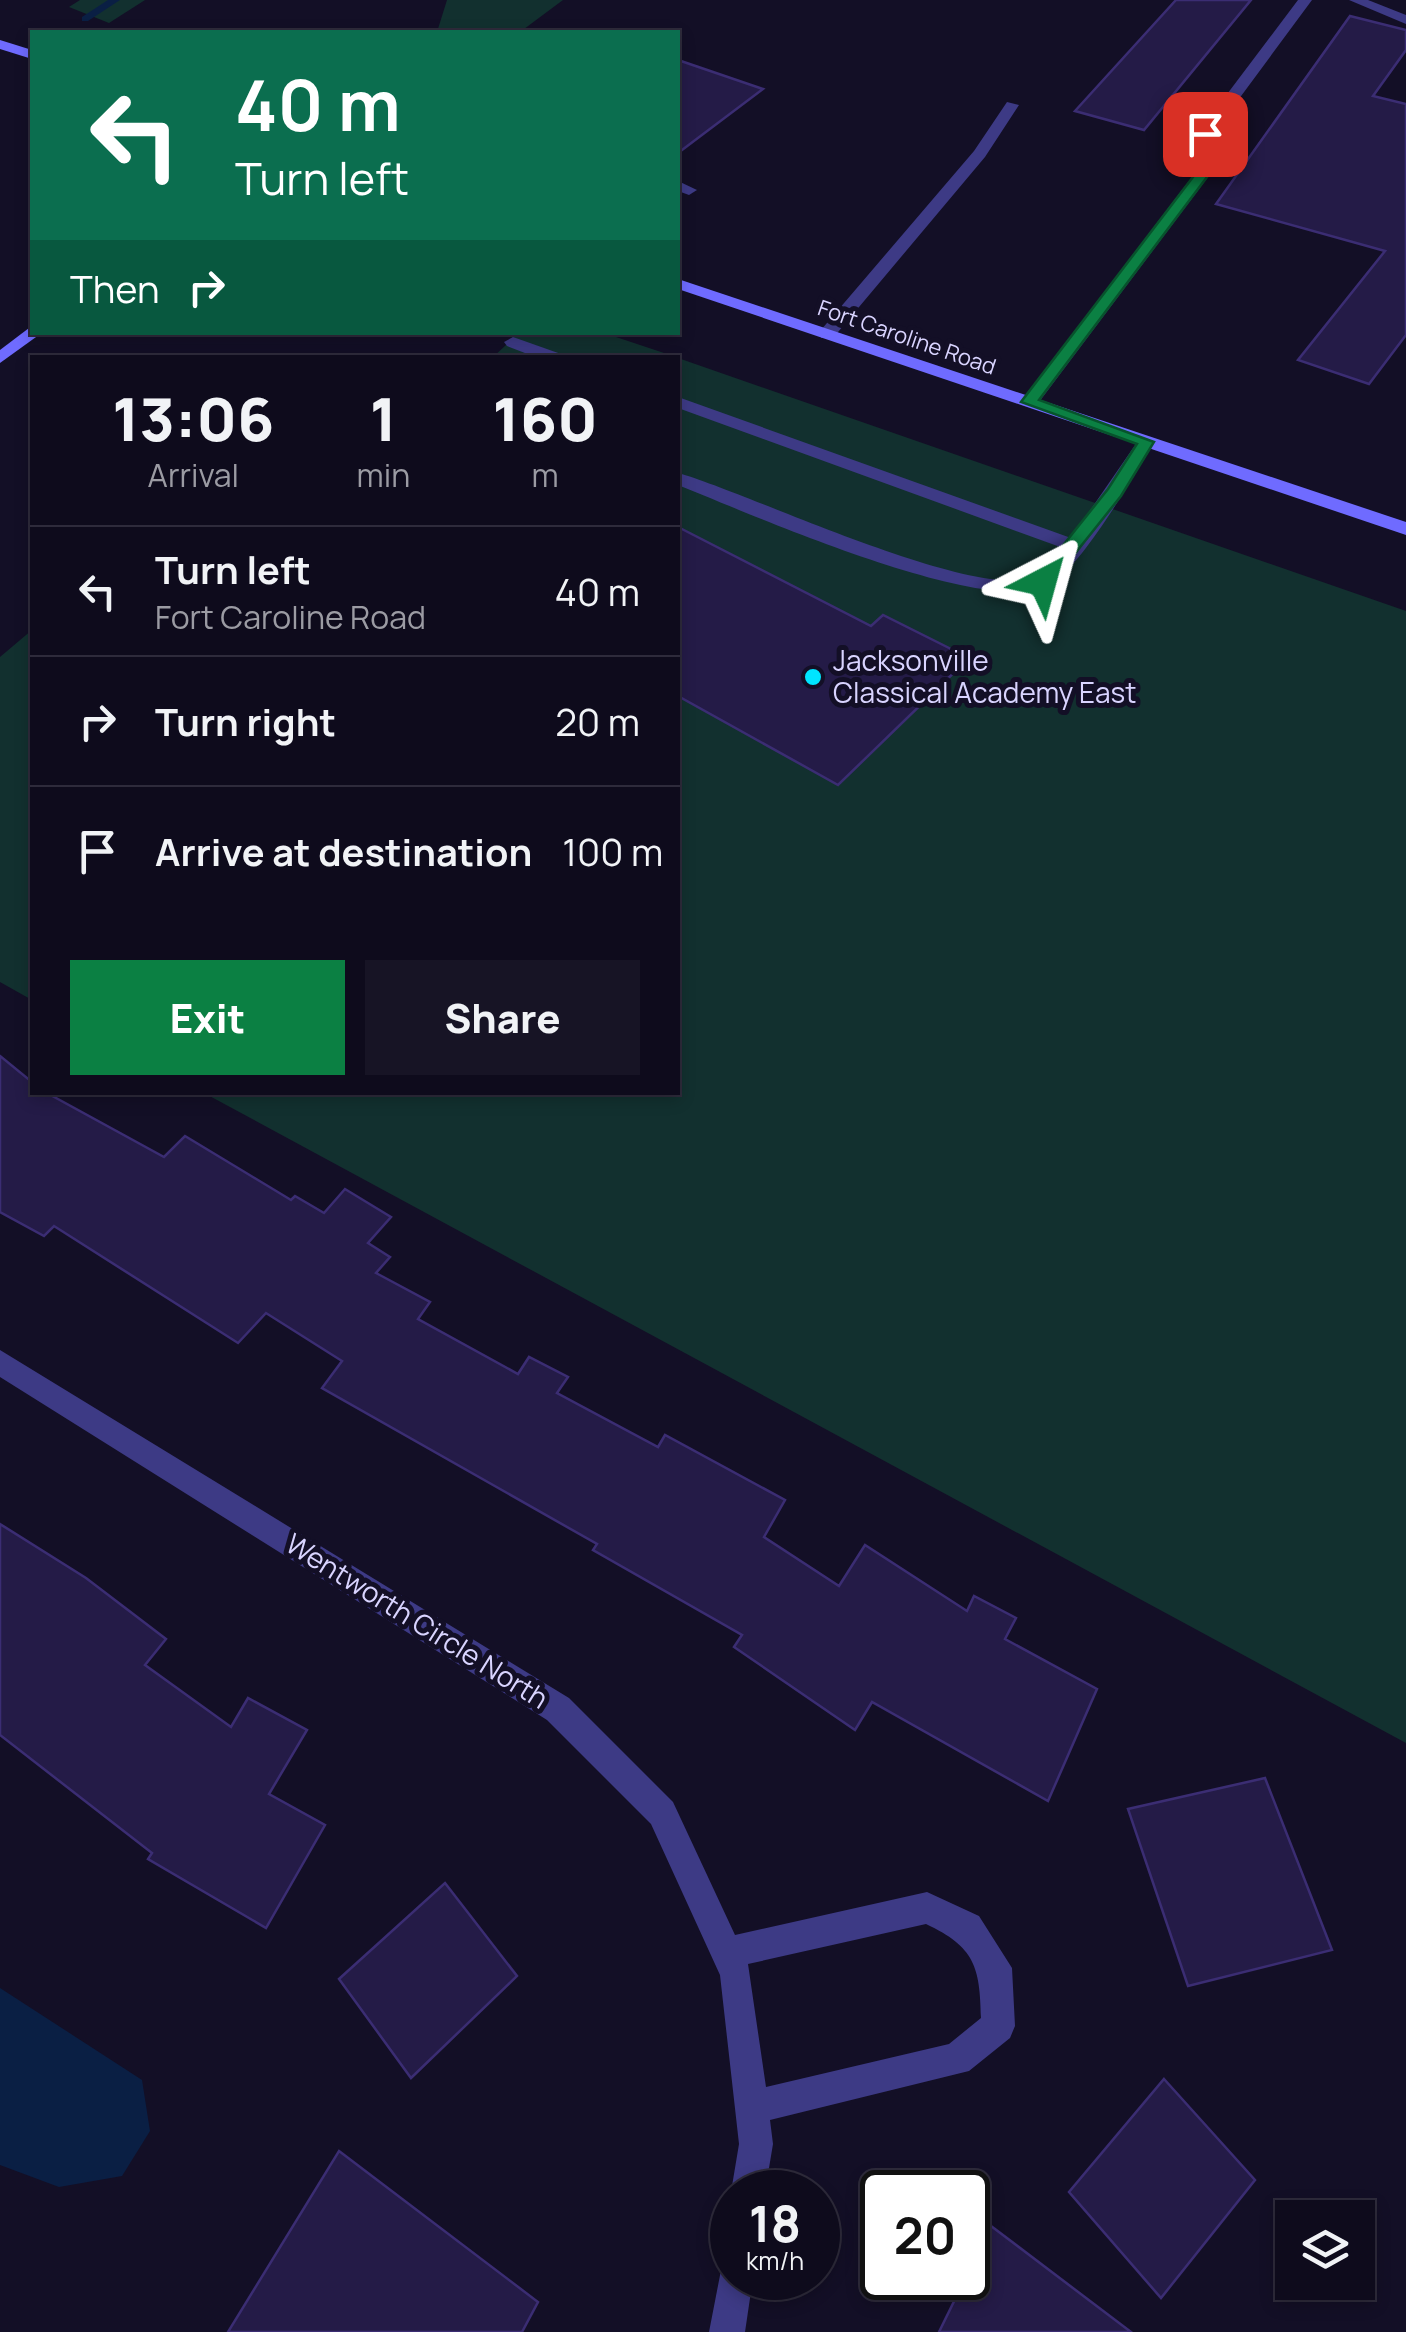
<!DOCTYPE html>
<style>
body{margin:0;font-family:Manrope,sans-serif;background:#171425;color:#f1f3f6;height:100vh;display:flex;flex-direction:column;font-size:38px;white-space:nowrap}
*{box-sizing:border-box;margin:0}
p{font-size:32px;color:#9b9ba3}
.icon{flex:none;width:55px;height:55px;fill:none;stroke:currentColor;stroke-width:2;stroke-linecap:round;stroke-linejoin:round}
.map{position:relative;flex:1;overflow:hidden}
.sheet{position:absolute;left:30px;top:355px;width:650px;height:740px;display:flex;flex-direction:column;background:#0e0b1c;border-radius:0px;box-shadow:0 5px 15px #0003,0 0 0 2px #2e2b3b}
.sheet>*{flex:none}
.hud{position:absolute;left:30px;top:30px;width:650px;height:305px;border-radius:0px;box-shadow:0 5px 15px #0003,0 0 0 2px #2e2b3b;background:#0b6e4f;color:#fff;overflow:hidden}
.buttons{position:absolute;left:1275px;top:2200px;display:grid;gap:20px}
.buttons a{display:grid;place-items:center;width:100px;height:100px;border-radius:0px;background:#0e0b1c;box-shadow:0 5px 15px #0003,0 0 0 2px #2e2b3b;font-size:50px}
.speed{position:absolute;left:710px;top:2170px;display:flex;gap:20px;font-size:50px;font-weight:700;text-align:center}
.speed>*{display:grid;place-content:center;width:130px;height:130px;border-radius:50%;background:#0e0b1c;box-shadow:0 5px 15px #0003,0 0 0 2px #2e2b3b;line-height:1}
.speed small{font-size:25px;font-weight:400}
.speed .limit{border:5px solid #111;border-radius:15px;background:#fff;color:#111}
.pin{position:absolute;display:grid;place-items:center;width:85px;height:85px;color:#fff;margin:-42px;border-radius:20px;box-shadow:0 5px 15px #0006}
.me{position:absolute;width:110px;margin:-55px;rotate:39deg;stroke-linejoin:round;filter:drop-shadow(0 0 8px #0008)}
.turn{display:flex;align-items:center;gap:35px;height:210px;padding:0 40px;font-size:45px}
.turn .icon{width:130px;height:130px;stroke-width:2.5}
.turn b{display:block;font-size:70px;line-height:85px}
.then{display:flex;align-items:center;height:95px;padding:0 40px;background:#0003;gap:20px;font-size:38px}
.eta{display:flex;justify-content:space-evenly;align-items:center;height:170px;text-align:center}
.eta b{font-size:60px;font-weight:800;line-height:70px}
.primary-button{display:flex;gap:20px;margin-top:auto;padding:20px 40px}
.primary-button a{flex:1;height:115px;border-radius:0px;background:#0b8043;color:#fff;font-size:40px;font-weight:800;line-height:115px;text-align:center}
.primary-button a+a{background:#171425;color:#f1f3f6}
ul{padding:0;list-style:none}
li{display:flex;align-items:center;gap:30px;height:130px;padding:0 40px;border-top:2px solid #2e2b3b}
li div{flex:1}
li b{display:block;font-size:38px}
li em{font-style:normal}
.map>svg:first-child{display:block}
</style>
<div class="map">
<svg width="1406" height="2332" viewBox="0 0 1406 2332">
<rect width="100%" height="100%" fill="#130f26"/>
<g fill="#12302f">
<path d="M80 0H145L109 23 69 7Z"/>
<path d="M447 0H563L520 32H437Z"/>
<path d="M520 332 604 333 676 357 492 358Z"/>
<path d="M678 358 1406 611V1743L204 1093 678 1092Z"/>
<path d="M32 630V1000L0 982V657Z"/>
</g>
<path fill="#0a1f44" d="M0 1988 142 2080 150 2131 122 2176 59 2187 0 2165Z"/>
<g fill="none" stroke-linecap="round" stroke-linejoin="round">
<path fill="#0a1f44" fill-rule="evenodd" d="M108 0H120L88 21H82V17Z"/>
</g>
<g fill="#241b47" stroke="#3b2d73" stroke-width="2.5">
<path d="M1176 0H1251L1144 130 1075 111Z"/>
<path d="M1350 16 1406 30V50L1373 96 1406 104V335L1369 384 1298 360 1385 251 1216 204Z"/>
<path d="M678 60 763 89 678 153Z"/>
<path d="M678 527 871 626 883 615 969 658 838 785 678 696Z"/>
<path d="M0 1056 32 1082V1092H45L164 1157 185 1136 291 1200 295 1196 324 1213 345 1189 391 1217 368 1243 390 1257 376 1273 430 1302 418 1319 518 1374 529 1357 568 1377 557 1393 658 1447 665 1435 785 1500 764 1537 839 1586 865 1545 967 1611 974 1596 1016 1618 1005 1639 1097 1689 1048 1801 872 1702 855 1730 734 1647 742 1635 593 1550 597 1544 322 1388 342 1361 266 1313 238 1343 54 1226 44 1236 0 1212Z"/>
<path d="M0 1524 86 1578 166 1639 145 1665 231 1727 248 1698 307 1730 269 1794 325 1825 266 1928 148 1859 152 1853 0 1735Z"/>
<path d="M1265 1778 1332 1950 1188 1986 1128 1809Z"/>
<path d="M445 1883 517 1976 411 2078 339 1979Z"/>
<path d="M1164 2079 1255 2180 1161 2298 1069 2192Z"/>
<path d="M339 2151 538 2302 522 2332H228Z"/>
<path d="M991 2226 1131 2332H939Z"/>
</g>
<g fill="none" stroke-linecap="round" stroke-linejoin="round">
<g fill="#3d3a85" fill-rule="evenodd">
<path d="M1007 102 1019 105 985 157 833 338H821V330L974 151Z"/>
<path d="M678 181 697 190 689 195 678 191Z"/>
<path d="M513 337 561 354 563 358H538L507 346 504 342Z"/>
<path d="M678 397 1071 538 1140 438H1152L1155 442C1132 478 1084 563 1051 584 992 622 744 511 678 485V473C747 492 979 604 1036 576 1047 571 1056 557 1063 548L678 408Z"/>
</g>
<g fill="#3d3a85" fill-rule="evenodd">
<path d="M1298 0H1312L1213 134 1211 173 1036 406H1024V398L1195 173 1197 134Z"/>
<path d="M1349 0H1368L1406 15V24Z"/>
<path d="M0 1350 569 1698 673 1802 735 1935 927 1892 979 1916 1012 1968 1015 2026 1010 2038 969 2071 770 2120 773 2144 765 2192H732V2197L731 2192 739 2144 720 1975 651 1824 547 1720 0 1377ZM926 1924C975 1947 980 1967 981 2018L949 2044 766 2087 748 1964Z"/>
<path d="M732 2261V2278H753L745 2332H709L722 2265Z"/>
</g>
<g fill="#6f6bff" fill-rule="evenodd">
<path d="M0 40 32 50V59L0 49Z"/>
<path d="M678 279 1406 522V535L678 289Z"/>
<path d="M29 328 43 332 0 363V350Z"/>
</g>
</g>
<path fill="#0b8043" stroke="#07532c" stroke-width="2.5" d="M1205 130 1212 134 1210 173 1039 400 1154 442 1121 496 1049 586H1037V578L1108 489 1137 444 1021 402 1196 173 1198 134Z"/>
<circle fill="#00e5ff" stroke="#130f26" stroke-width="4" cx="813" cy="677" r="10"/>
<g text-anchor="middle" stroke-width="10" stroke-linejoin="round" paint-order="stroke">
<g font-size="22" fill="#d9d4ff" stroke="#130f26">
<text transform="translate(907 337) rotate(19)" y="8">Fort Caroline Road</text>
</g>
<g font-size="28" fill="#d9d4ff" stroke="#130f26" text-anchor="start">
<text x="833" y="671">Jacksonville<tspan x="833" dy="32">Classical Academy East</tspan></text>
</g>
<g font-size="28" fill="#d9d4ff" stroke="#130f26">
<text transform="translate(417 1621) rotate(32)" y="10">Wentworth Circle North</text>
</g>
</g>
</svg>
<div class="buttons">
<a><svg class="icon" aria-label="layers" viewBox="0 0 24 24"><path d="M12 4l9 5-9 5-9-5zM3 14l9 5 9-5"/></svg></a>
</div>
<div class="speed"><div>18<small>km/h</small></div><div class="limit">20</div></div>
<div class="pin" style="left:1205px;top:134px;background:#d93025"><svg class="icon" aria-label="arrive" viewBox="0 0 24 24"><path d="M6 21V4h12l-3 4 3 4H6"/></svg></div>
<svg class="me" style="left:1043px;top:582px" viewBox="-20 -20 40 40"><path d="M0-17L14 15 0 8-14 15z" fill="#0b8043" stroke="#fff" stroke-width="4"/></svg>
<div class="hud">
<div class="turn"><svg class="icon" aria-label="left" viewBox="0 0 24 24"><path d="M17 20v-9H6M10 6l-5 5 5 5"/></svg><div><b>40 m</b>Turn left</div></div>
<div class="then">Then<svg class="icon" aria-label="right" viewBox="0 0 24 24"><path d="M7 20v-9h11M14 6l5 5-5 5"/></svg></div>
</div>
<section class="sheet">
<div class="eta">
<div><b>13:06</b><p>Arrival</p></div>
<div><b>1</b><p>min</p></div>
<div><b>160</b><p>m</p></div>
</div>
<ul>
<li><svg class="icon" aria-label="left" viewBox="0 0 24 24"><path d="M17 20v-9H6M10 6l-5 5 5 5"/></svg><div><b>Turn left</b><p>Fort Caroline Road</p></div><em>40 m</em></li>
<li><svg class="icon" aria-label="right" viewBox="0 0 24 24"><path d="M7 20v-9h11M14 6l5 5-5 5"/></svg><div><b>Turn right</b></div><em>20 m</em></li>
<li><svg class="icon" aria-label="arrive" viewBox="0 0 24 24"><path d="M6 21V4h12l-3 4 3 4H6"/></svg><div><b>Arrive at destination</b></div><em>100 m</em></li>
</ul>
<div class="primary-button"><a>Exit</a><a>Share</a></div>
</section>
</div>
